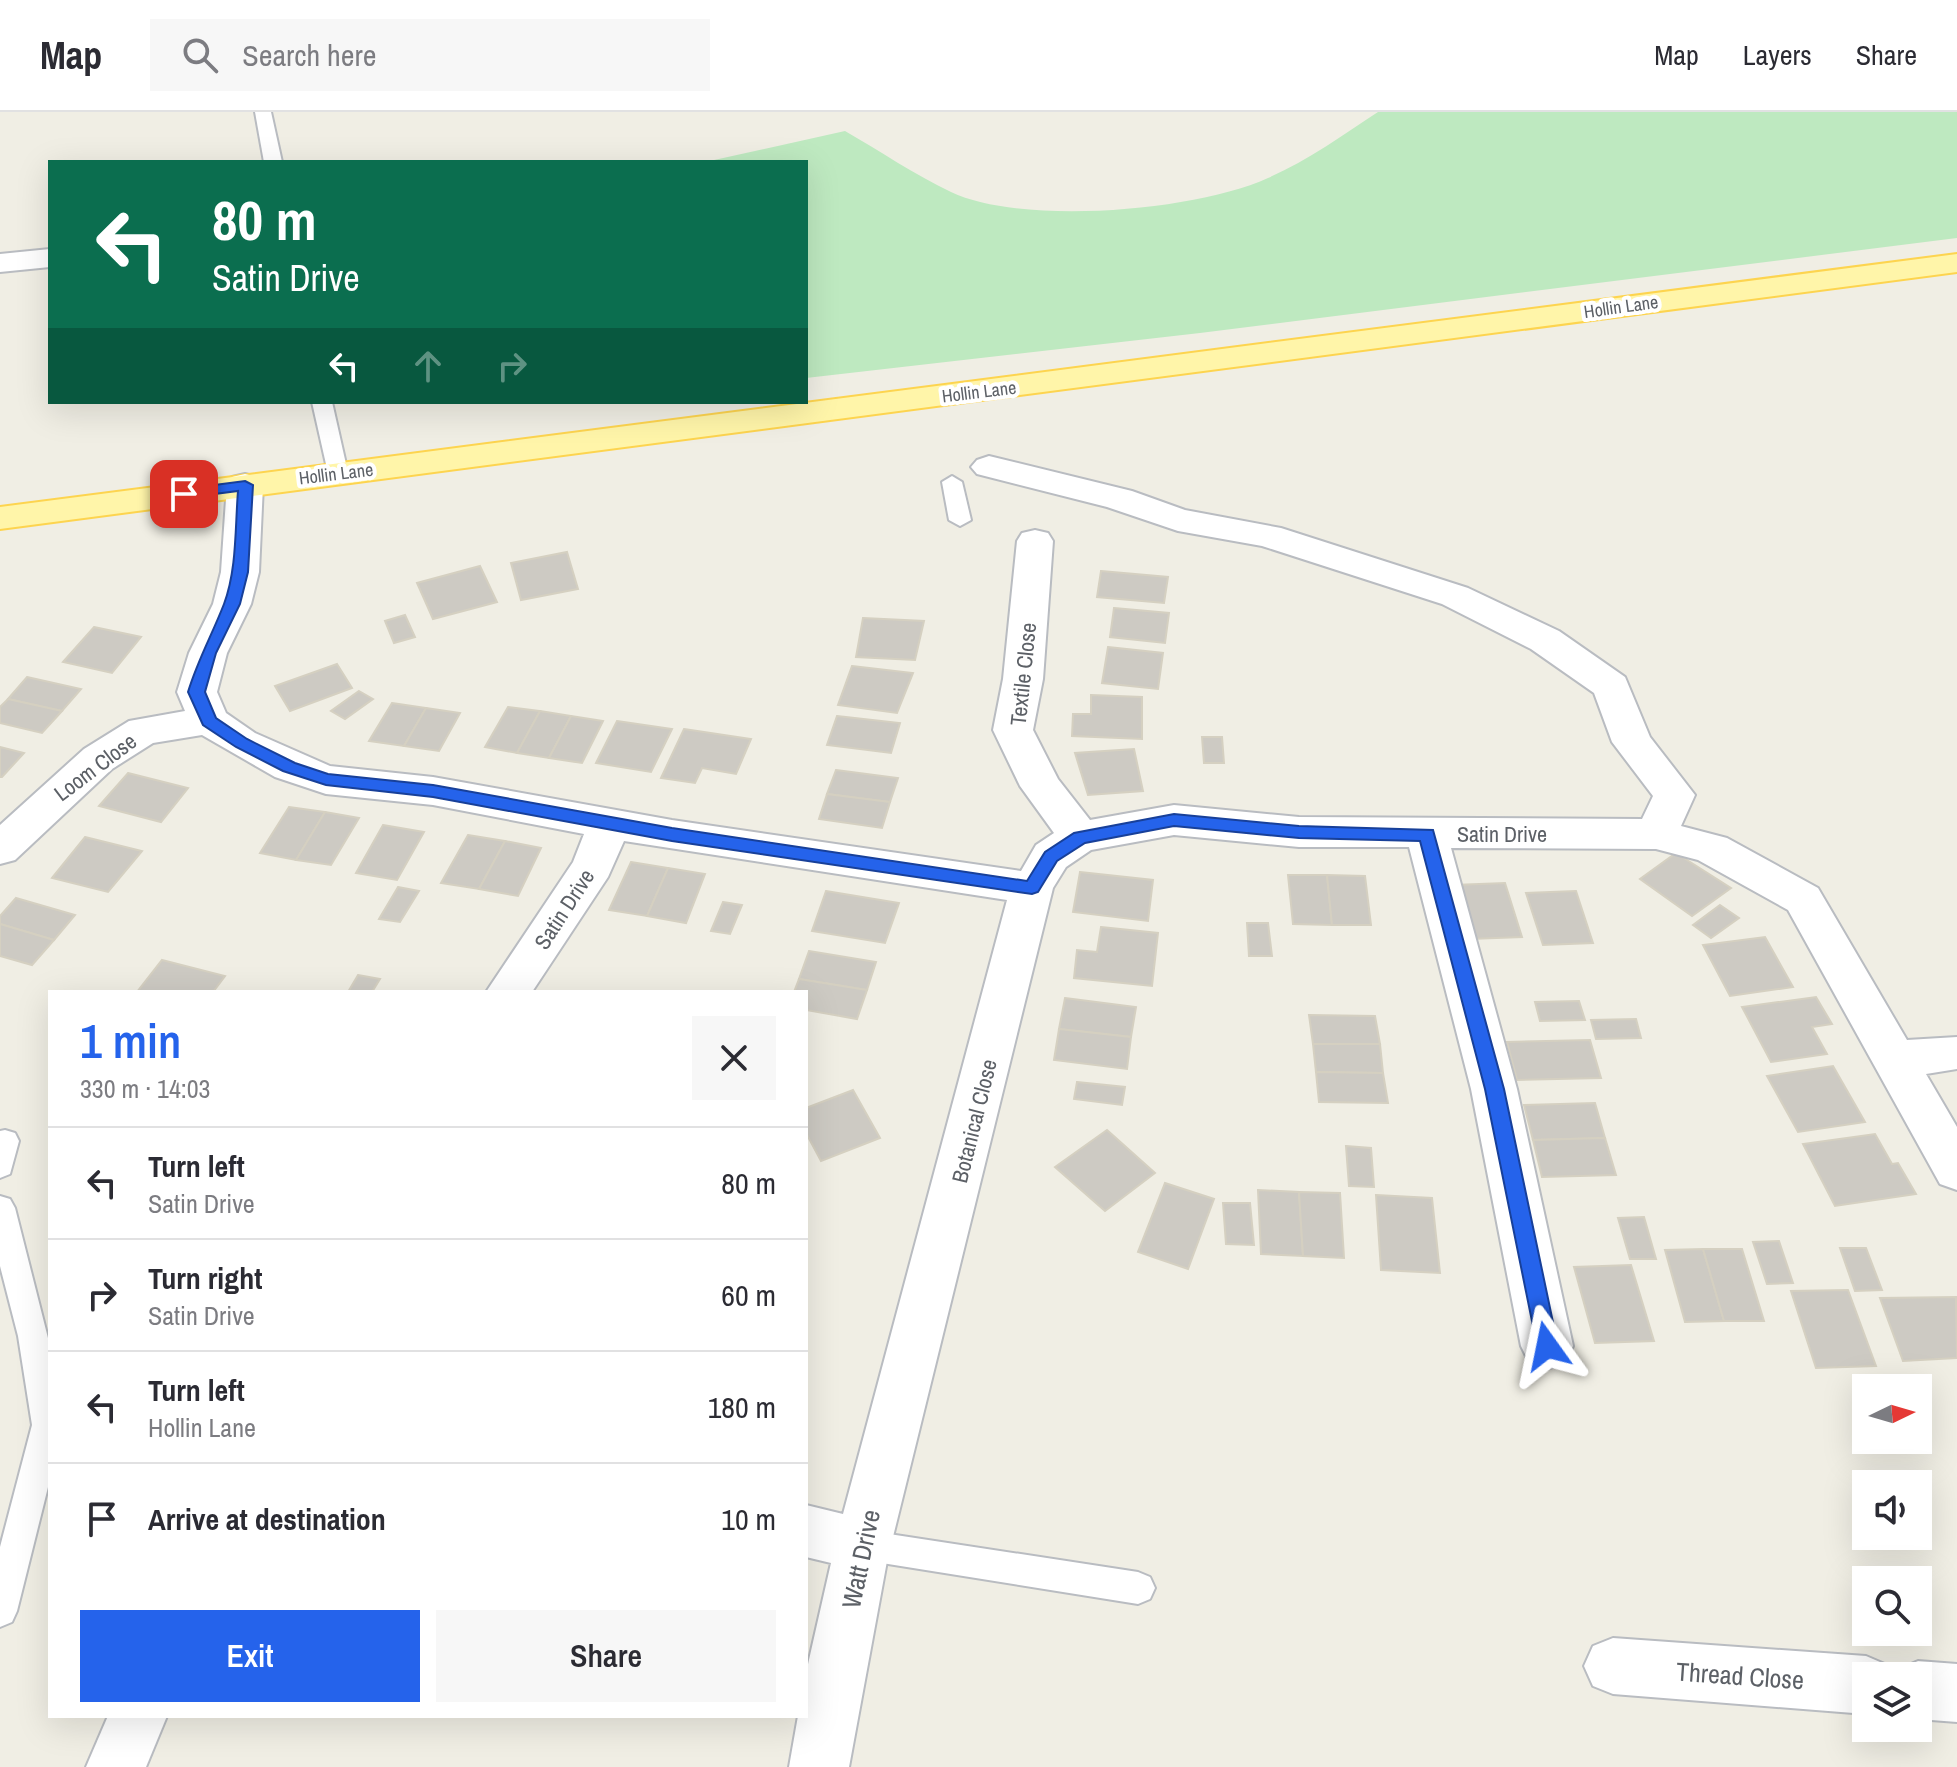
<!DOCTYPE html>
<meta charset="utf-8">
<style>
body{margin:0;font-family:"Archivo Narrow",sans-serif;background:#f7f7f7;color:#2b2b33;height:100vh;display:flex;flex-direction:column;font-size:30px;white-space:nowrap}
*{box-sizing:border-box;margin:0}
p{font-size:26px;color:#7c7c81}
.icon{flex:none;width:44px;height:44px;fill:none;stroke:currentColor;stroke-width:2;stroke-linecap:round;stroke-linejoin:round}
.map{position:relative;flex:1;overflow:hidden}
.drawer{position:absolute;left:48px;top:878px;width:760px;height:728px;display:flex;flex-direction:column;background:#fff;border-radius:0px;box-shadow:0 8px 32px #0002}
.drawer>*{flex:none}
.guide{position:absolute;left:48px;top:48px;width:760px;height:244px;border-radius:0px;box-shadow:0 8px 32px #0002;background:#0b6e4f;color:#fff;overflow:hidden}
.needle{width:52px;rotate:85deg}
.fabs{position:absolute;left:1852px;top:1262px;display:grid;gap:16px}
.fabs a{display:grid;place-items:center;width:80px;height:80px;border-radius:0px;background:#fff;box-shadow:0 8px 32px #0002;font-size:40px}
.pin{position:absolute;display:grid;place-items:center;width:68px;height:68px;color:#fff;margin:-34px;border-radius:16px;box-shadow:0 4px 12px #0006}
.me{position:absolute;width:88px;margin:-44px;rotate:348deg;stroke-linejoin:round;filter:drop-shadow(0 0 6px #0008)}
.turn{display:flex;align-items:center;gap:28px;height:168px;padding:0 32px;font-size:36px}
.turn .icon{width:104px;height:104px;stroke-width:2.5}
.turn b{display:block;font-size:56px;line-height:68px}
.lanes{display:flex;align-items:center;height:76px;padding:0 32px;background:#0003;justify-content:center;gap:40px;direction:ltr}
.lanes .off{opacity:.35}
.round{display:grid;place-items:center;flex:none;width:84px;height:84px;border-radius:0px;background:#f7f7f7}
.overview{display:flex;align-items:center;justify-content:space-between;height:136px;padding:0 32px}
h1{font-size:48px;font-weight:600;line-height:60px;color:#2563eb}
.primary-button{display:flex;gap:16px;margin-top:auto;padding:16px 32px}
.primary-button a{flex:1;height:92px;border-radius:0px;background:#2563eb;color:#fff;font-size:32px;font-weight:600;line-height:92px;text-align:center}
.primary-button a+a{background:#f7f7f7;color:#2b2b33}
ul{padding:0;list-style:none}
li{display:flex;align-items:center;gap:24px;height:112px;padding:0 32px;border-top:2px solid #e1e1e2}
li div{flex:1}
li b{display:block;font-size:30px}
li em{font-style:normal}
header{display:flex;align-items:center;gap:48px;box-sizing:border-box;height:112px;padding:0 40px;background:#fff;border-bottom:2px solid #e1e1e2}
header strong{font-size:38px}
nav{display:flex;gap:44px;margin-inline-start:auto;font-size:28px}
.search{width:560px;height:72px;background:#f7f7f7;display:flex;align-items:center;gap:20px;box-sizing:border-box;padding:0 28px;border-radius:0px;color:#7c7c81;font-size:30px}
.map>svg:first-child{display:block}
</style>
<header>
<strong>Map</strong>
<div class="search"><svg class="icon" aria-label="search" viewBox="0 0 24 24"><circle cx="10" cy="10" r="6"/><path d="M15 15l6 6"/></svg>Search here</div>
<nav><a>Map</a><a>Layers</a><a>Share</a></nav>
</header>
<div class="map">
<svg width="1957" height="1655" viewBox="0 0 1957 1655">
<rect width="100%" height="100%" fill="#f0eee4"/>
<path fill="#bee9c0" d="M1378 0H1957V126L1200 221 806 266V50H705L845 19C880 39 915 63 951 80 1023 114 1196 99 1268 66 1307 49 1343 23 1378 0Z"/>
<g fill="#cdcac3" stroke="#d5d0c1" stroke-width="2">
<path d="M567 440 578 477 521 488 511 451Z"/>
<path d="M480 454 497 490 433 507 417 471Z"/>
<path d="M1101 459 1168 465 1164 491 1097 485Z"/>
<path d="M1114 496 1169 501 1165 531 1110 525Z"/>
<path d="M405 503 415 525 394 531 385 509Z"/>
<path d="M863 506 924 509 915 548 856 545Z"/>
<path d="M94 515 141 525 112 561 63 550Z"/>
<path d="M1108 535 1163 541 1158 577 1102 571Z"/>
<path d="M337 552 352 576 290 599 275 574Z"/>
<path d="M852 554 913 561 897 601 838 593Z"/>
<path d="M27 565 81 577 62 599 8 587Z"/>
<path d="M359 579 373 587 345 607 331 599Z"/>
<path d="M1091 583 1142 585V627L1072 624 1073 602H1091Z"/>
<path d="M8 587 62 599 42 621 0 611V595Z"/>
<path d="M392 591 426 596 404 634 369 629Z"/>
<path d="M508 595 540 599 517 641 485 635Z"/>
<path d="M426 596 460 601 439 639 404 634Z"/>
<path d="M540 599 571 604 549 646 517 641Z"/>
<path d="M571 604 603 609 582 651 549 646Z"/>
<path d="M837 604 900 611 891 641 827 633Z"/>
<path d="M617 609 672 617 651 660 596 651Z"/>
<path d="M684 617 751 627 736 662 702 656 695 671 661 666Z"/>
<path d="M1202 625H1222L1224 651H1204Z"/>
<path d="M0 635 24 641 2 665H0Z"/>
<path d="M1134 637 1143 679 1088 683 1075 641Z"/>
<path d="M836 658 898 666 890 690 827 682Z"/>
<path d="M128 661 188 676 161 710 99 694Z"/>
<path d="M827 682 890 690 882 716 819 707Z"/>
<path d="M289 695 325 700 296 748 260 741Z"/>
<path d="M325 700 359 706 331 753 296 748Z"/>
<path d="M383 713 424 720 397 768 356 761Z"/>
<path d="M468 723 505 729 479 777 441 771Z"/>
<path d="M85 725 142 739 108 780 52 766Z"/>
<path d="M505 729 541 736 518 784 479 777Z"/>
<path d="M1676 741 1731 776 1692 804 1640 767Z"/>
<path d="M631 750 668 756 647 804 609 798Z"/>
<path d="M668 756 705 762 686 811 647 804Z"/>
<path d="M1080 760 1153 768 1148 809 1073 800Z"/>
<path d="M1288 763H1327L1332 813 1293 812Z"/>
<path d="M1327 763 1365 764 1371 813H1332Z"/>
<path d="M1505 771 1522 825 1470 827 1454 773Z"/>
<path d="M398 775 419 779 400 810 379 807Z"/>
<path d="M826 779 899 791 885 831 812 819Z"/>
<path d="M1576 779 1593 831 1543 833 1526 781Z"/>
<path d="M16 786 75 803 54 828 0 812V804Z"/>
<path d="M723 790 742 793 730 822 711 819Z"/>
<path d="M1720 793 1739 806 1711 826 1693 813Z"/>
<path d="M1247 811H1268L1272 844H1249Z"/>
<path d="M0 812 54 828 32 853 0 844Z"/>
<path d="M1101 815 1158 821 1152 874 1074 866 1077 838 1097 840Z"/>
<path d="M1765 825 1793 875 1730 884 1703 833Z"/>
<path d="M809 839 876 850 867 878 799 867Z"/>
<path d="M162 848 225 864 213 880H137Z"/>
<path d="M358 863 380 867 372 880H348Z"/>
<path d="M799 867 867 878 857 907 806 898V880H794Z"/>
<path d="M1816 885 1832 912 1812 915 1827 942 1771 950 1742 895Z"/>
<path d="M1065 886 1136 895 1131 925 1059 917Z"/>
<path d="M1579 889 1585 908 1540 909 1535 890Z"/>
<path d="M1309 903 1375 904 1380 932H1313Z"/>
<path d="M1636 907 1641 926 1596 927 1591 908Z"/>
<path d="M1059 917 1131 925 1127 957 1054 948Z"/>
<path d="M1590 928 1601 966 1517 968 1507 930Z"/>
<path d="M1313 932H1380L1383 961 1316 960Z"/>
<path d="M1833 954 1865 1010 1798 1020 1767 964Z"/>
<path d="M1316 960 1383 961 1388 991 1319 990Z"/>
<path d="M1077 970 1125 975 1122 993 1074 987Z"/>
<path d="M853 978 880 1026 821 1049 806 1021V996Z"/>
<path d="M1595 991 1605 1026 1533 1028 1524 993Z"/>
<path d="M1107 1018 1155 1061 1105 1099 1055 1055Z"/>
<path d="M1875 1022 1892 1052 1898 1051 1916 1082 1835 1094 1803 1032Z"/>
<path d="M1605 1026 1616 1063 1542 1065 1533 1028Z"/>
<path d="M1346 1034 1371 1036 1374 1075 1349 1074Z"/>
<path d="M1165 1071 1214 1087 1188 1157 1138 1140Z"/>
<path d="M1258 1078 1299 1080 1303 1144 1261 1142Z"/>
<path d="M1299 1080 1340 1081 1344 1146 1303 1144Z"/>
<path d="M1376 1083 1432 1086 1440 1161 1381 1158Z"/>
<path d="M1223 1091H1250L1254 1133 1226 1132Z"/>
<path d="M1644 1105 1656 1147H1630L1618 1106Z"/>
<path d="M1779 1129 1793 1171 1767 1172 1753 1130Z"/>
<path d="M1840 1136H1866L1882 1178 1855 1179Z"/>
<path d="M1703 1137 1724 1209 1685 1210 1665 1138Z"/>
<path d="M1703 1137H1742L1764 1209H1724Z"/>
<path d="M1631 1153 1654 1229 1595 1231 1574 1155Z"/>
<path d="M1848 1178 1876 1254 1816 1256 1791 1179Z"/>
<path d="M1956 1185 1957 1246 1903 1249 1880 1186Z"/>
</g>
<g fill="none" stroke-linecap="round" stroke-linejoin="round">
<g stroke="#b9bcc1" stroke-width="4">
<g id="lane">
<path d="M255 0H271L282 50H264Z"/>
<path d="M312 290H332L348 361 345 365 338 367 328 361Z"/>
<path d="M952 364 962 370 971 408 960 414 949 408 942 370Z"/>
<path d="M5 1018 15 1021 19 1029 10 1062 0 1066V1019Z"/>
<path d="M0 1084 10 1087 15 1096 50 1234V1367L17 1499 12 1510 0 1515V1435L32 1313 18 1224 0 1154Z"/>
<path d="M863 1418 1138 1460 1150 1465 1155 1476 1150 1487 1138 1492 863 1448 851 1444 847 1433 851 1422Z"/>
</g>
</g>
<g stroke="#b9bcc1" stroke-width="4">
<g id="street">
<path d="M50 137V155L0 160V142Z"/>
<path d="M989 344 1132 379 1185 398 1281 416 1468 476 1559 519 1625 565 1650 625 1695 683 1681 714 1727 726 1818 776 1907 928 1957 925V957L1926 962 1957 1015V1078L1940 1072 1788 798 1698 748 1656 737 1451 736 1517 977 1573 1234 1565 1250 1547 1257 1529 1250 1521 1234 1471 977 1409 735H1299L1174 723 1091 738 1066 755 1053 776 887 1449 849 1655H789L798 1604H806V1561L831 1451 806 1445V1393L843 1402 1007 788 624 729 608 765 532 880H486L573 750 584 722 433 693 326 682 275 665 202 623 153 631 112 657 15 748 0 752V713L84 637 129 609 185 599 177 580 189 541 213 492 221 460 227 373 232 365 245 362 258 365 263 373 259 460 251 492 227 541 217 580 226 601 255 621 330 654 433 665 672 708 1021 759 1036 733 1054 721 1020 674 993 618 1003 567 1017 429 1022 421 1035 418 1048 421 1053 429 1043 567 1033 618 1058 667 1090 708 1174 693 1299 705 1642 707 1653 684 1612 630 1594 581 1531 537 1442 492 1262 434 1178 419 1107 395 977 362 971 355 977 348Z"/>
<path d="M1613 1526 1866 1544 1887 1553 1891 1564H1866V1602L1613 1582 1593 1574 1584 1554 1593 1534Z"/>
<path d="M1918 1549 1957 1552V1610L1918 1607V1564H1895L1897 1558Z"/>
<path d="M108 1604H167L146 1655H86Z"/>
</g>
</g>
<g stroke="#fdd44f" stroke-width="4">
<path id="primary" d="M1957 142V160L0 417V395Z"/>
</g>
<use href="#lane" fill="#fff" fill-rule="evenodd"/>
<use href="#street" fill="#fff" fill-rule="evenodd"/>
<use href="#primary" fill="#fff5a9" fill-rule="evenodd"/>
</g>
<path fill="#2563eb" stroke="#184099" stroke-width="2" d="M245 369 253 373 248 460 240 492 216 541 205 580 216 606 247 627 295 651 328 662 433 673 672 716 1027 769 1045 740 1074 721 1174 702 1299 714 1433 718 1504 977 1558 1234 1555 1240H1540L1537 1234 1485 977 1420 729 1299 726 1174 714 1085 731 1057 749 1038 780 1032 782 672 729 433 685 326 673 283 659 236 635 203 613 188 580C198 547 212 523 224 492 237 457 235 416 238 379L184 386 177 382 184 377Z"/>
<g text-anchor="middle" stroke-width="8" stroke-linejoin="round" paint-order="stroke">
<g font-size="18" fill="#5c6066" stroke="#fff">
<text transform="translate(1621 195) rotate(-8)" y="6">Hollin Lane</text>
<text transform="translate(979 280) rotate(-7)" y="6">Hollin Lane</text>
<text transform="translate(336 362) rotate(-7)" y="6">Hollin Lane</text>
</g>
<g font-size="22" fill="#5c6066" stroke="#fff">
<text transform="translate(1023 562) rotate(-84)" y="8">Textile Close</text>
<text transform="translate(95 655) rotate(-37)" y="8">Loom Close</text>
<text x="1502" y="730">Satin Drive</text>
<text transform="translate(564 797) rotate(-57)" y="8">Satin Drive</text>
<text transform="translate(974 1009) rotate(-76)" y="8">Botanical Close</text>
</g>
<g font-size="26" fill="#5c6066" stroke="#fff">
<text transform="translate(861 1447) rotate(-78)" y="9">Watt Drive</text>
<text transform="translate(1740 1564) rotate(4)" y="9">Thread Close</text>
</g>
</g>
</svg>
<div class="fabs">
<a><svg class="needle" viewBox="-14 -14 28 28"><path d="M0-13l5 13h-10z" fill="#e53935"/><path d="M0 13l5-13h-10z" fill="#7c7c81"/></svg></a>
<a><svg class="icon" aria-label="sound" viewBox="0 0 24 24"><path d="M4 9h4l5-4v14l-5-4H4zM17 9q2 3 0 6"/></svg></a>
<a><svg class="icon" aria-label="search" viewBox="0 0 24 24"><circle cx="10" cy="10" r="6"/><path d="M15 15l6 6"/></svg></a>
<a><svg class="icon" aria-label="layers" viewBox="0 0 24 24"><path d="M12 4l9 5-9 5-9-5zM3 14l9 5 9-5"/></svg></a>
</div>
<div class="pin" style="left:184px;top:382px;background:#d93025"><svg class="icon" aria-label="arrive" viewBox="0 0 24 24"><path d="M6 21V4h12l-3 4 3 4H6"/></svg></div>
<svg class="me" style="left:1547px;top:1234px" viewBox="-20 -20 40 40"><path d="M0-17L14 15 0 8-14 15z" fill="#2563eb" stroke="#fff" stroke-width="4"/></svg>
<div class="guide">
<div class="turn"><svg class="icon" aria-label="left" viewBox="0 0 24 24"><path d="M17 20v-9H6M10 6l-5 5 5 5"/></svg><div><b>80 m</b>Satin Drive</div></div>
<div class="lanes"><svg class="icon" aria-label="left" viewBox="0 0 24 24"><path d="M17 20v-9H6M10 6l-5 5 5 5"/></svg><svg class="icon off" aria-label="ahead" viewBox="0 0 24 24"><path d="M12 20V5M6 11l6-6 6 6"/></svg><svg class="icon off" aria-label="right" viewBox="0 0 24 24"><path d="M7 20v-9h11M14 6l5 5-5 5"/></svg></div>
</div>
<section class="drawer">
<div class="overview"><div><h1>1 min</h1><p>330 m · 14:03</p></div><a class="round"><svg class="icon" aria-label="close" viewBox="0 0 24 24"><path d="M6 6l12 12M18 6L6 18"/></svg></a></div>
<ul>
<li><svg class="icon" aria-label="left" viewBox="0 0 24 24"><path d="M17 20v-9H6M10 6l-5 5 5 5"/></svg><div><b>Turn left</b><p>Satin Drive</p></div><em>80 m</em></li>
<li><svg class="icon" aria-label="right" viewBox="0 0 24 24"><path d="M7 20v-9h11M14 6l5 5-5 5"/></svg><div><b>Turn right</b><p>Satin Drive</p></div><em>60 m</em></li>
<li><svg class="icon" aria-label="left" viewBox="0 0 24 24"><path d="M17 20v-9H6M10 6l-5 5 5 5"/></svg><div><b>Turn left</b><p>Hollin Lane</p></div><em>180 m</em></li>
<li><svg class="icon" aria-label="arrive" viewBox="0 0 24 24"><path d="M6 21V4h12l-3 4 3 4H6"/></svg><div><b>Arrive at destination</b></div><em>10 m</em></li>
</ul>
<div class="primary-button"><a>Exit</a><a>Share</a></div>
</section>
</div>
